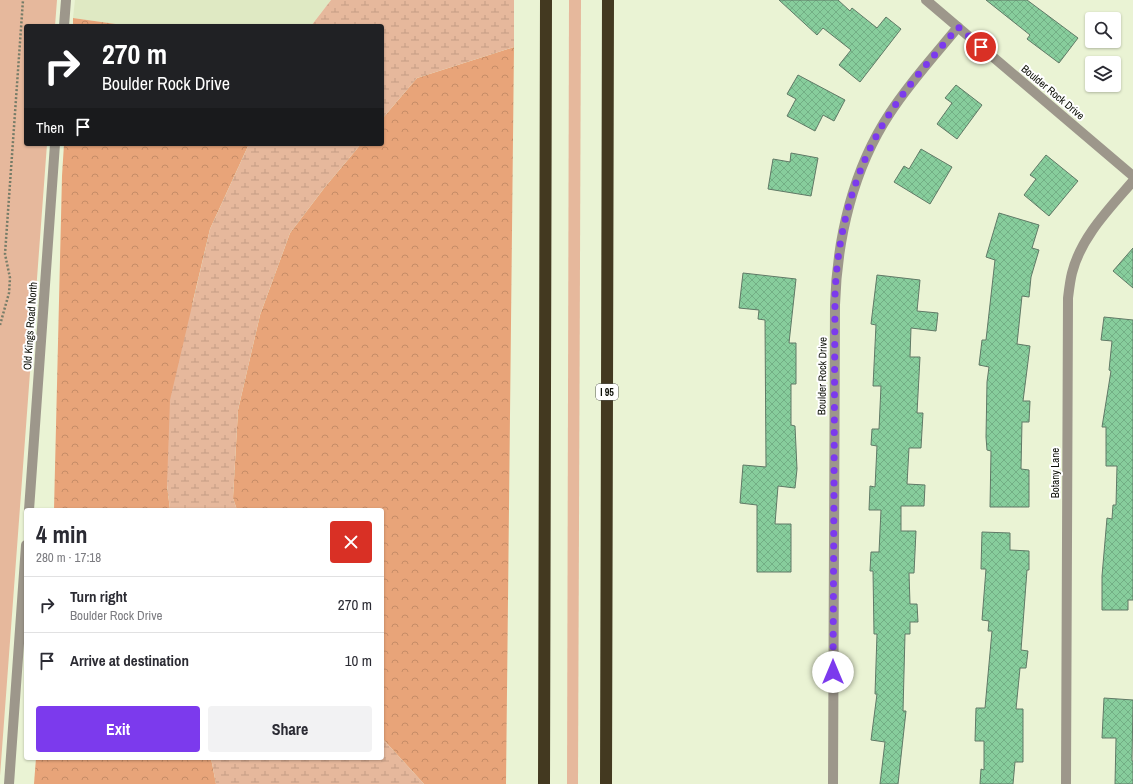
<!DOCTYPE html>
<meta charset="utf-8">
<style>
body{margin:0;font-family:"Archivo Narrow",sans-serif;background:#f2f2f3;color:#2b2b33;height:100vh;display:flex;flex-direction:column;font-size:15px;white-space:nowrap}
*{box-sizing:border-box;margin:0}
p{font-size:13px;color:#7c7c81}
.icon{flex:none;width:22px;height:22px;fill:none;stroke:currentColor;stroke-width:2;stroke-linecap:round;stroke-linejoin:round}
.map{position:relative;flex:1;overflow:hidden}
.side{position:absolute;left:24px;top:508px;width:360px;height:252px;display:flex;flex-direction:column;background:#fff;border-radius:4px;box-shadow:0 1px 3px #0004}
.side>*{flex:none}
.banner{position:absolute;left:24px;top:24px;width:360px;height:122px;border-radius:4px;box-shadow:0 1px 3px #0004;background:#202124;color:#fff;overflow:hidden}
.controls{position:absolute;left:1085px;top:12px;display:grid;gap:8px}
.controls a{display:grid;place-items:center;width:36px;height:36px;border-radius:4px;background:#fff;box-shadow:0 1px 3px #0004;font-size:20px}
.pin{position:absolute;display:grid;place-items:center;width:34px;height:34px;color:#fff;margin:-17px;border:2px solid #fff;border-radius:50%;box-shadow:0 1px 4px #0007}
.me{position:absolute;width:44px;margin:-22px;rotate:0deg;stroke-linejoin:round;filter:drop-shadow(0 0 3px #0008)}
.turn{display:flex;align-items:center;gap:14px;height:84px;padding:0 12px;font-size:18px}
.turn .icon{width:52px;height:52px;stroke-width:2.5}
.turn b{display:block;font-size:28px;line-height:34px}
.then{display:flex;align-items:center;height:38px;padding:0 12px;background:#0003;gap:8px;font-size:15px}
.round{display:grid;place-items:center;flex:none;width:42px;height:42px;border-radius:4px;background:#f2f2f3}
.head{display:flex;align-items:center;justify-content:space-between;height:68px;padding:0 12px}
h1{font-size:24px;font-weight:700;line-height:30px}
.action{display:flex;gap:8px;margin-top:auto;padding:8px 12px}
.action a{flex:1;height:46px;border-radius:4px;background:#7c3aed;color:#fff;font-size:16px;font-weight:700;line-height:46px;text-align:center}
.action a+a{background:#f2f2f3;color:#2b2b33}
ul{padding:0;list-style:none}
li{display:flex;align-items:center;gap:12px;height:56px;padding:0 12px;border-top:1px solid #e1e1e2}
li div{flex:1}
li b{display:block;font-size:15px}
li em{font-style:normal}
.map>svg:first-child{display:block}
</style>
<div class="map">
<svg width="1133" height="784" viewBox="0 0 1133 784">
<defs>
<pattern id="forest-crowns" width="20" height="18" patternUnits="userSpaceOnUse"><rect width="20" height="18" fill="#e8a479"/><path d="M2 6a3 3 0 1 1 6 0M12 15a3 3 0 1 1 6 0" fill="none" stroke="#c68c67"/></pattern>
<pattern id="wetland-marsh" width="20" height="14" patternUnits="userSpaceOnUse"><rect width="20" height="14" fill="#e6b89c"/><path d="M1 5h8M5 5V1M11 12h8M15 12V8" fill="none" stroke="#c49d85"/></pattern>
<pattern id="building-cross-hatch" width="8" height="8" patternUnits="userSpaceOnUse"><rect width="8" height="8" fill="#87cd9c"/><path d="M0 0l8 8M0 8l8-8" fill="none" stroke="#73af85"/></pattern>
</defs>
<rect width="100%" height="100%" fill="#eaf3d4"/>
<path fill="#dfe9c3" d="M75 0H331L311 26H130L73 18Z"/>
<g fill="#e6b89c">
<path d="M0 0H57L55 26H26V144H47L0 776Z"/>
<path d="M569 0H581L578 784H567Z"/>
</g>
<g fill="url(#forest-crowns)">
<path d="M73 18 130 26H73Z"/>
<path d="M514 47 506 784H424L382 738V510H237L233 498 238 410 260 315 290 233 325 187 361 144H382V119L417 78Z"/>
<path d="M64 144H249L210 229 193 301 167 485 170 510H54L62 176Z"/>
<path d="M36 758H211L216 784H34Z"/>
</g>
<g fill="url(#wetland-marsh)">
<path d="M331 0H514V47L417 78 382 119V26H311Z"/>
<path d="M249 144H361L325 187 290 233 260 315 238 410 233 498 237 510H170L167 485 170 400 210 229Z"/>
<path d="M382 738 424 784H216L211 758H382Z"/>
</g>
<g fill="url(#building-cross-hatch)" stroke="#607966">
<path d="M779 0H838L850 11 852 8 877 28 886 17 901 29 860 82 839 65 851 50 823 28 817 35Z"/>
<path d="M986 0H1027L1078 38 1059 63 1027 39 1030 35Z"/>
<path d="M798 75 845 100 834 121 823 115 815 131 787 116 796 99 787 94Z"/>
<path d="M956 85 982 105 957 139 937 124 952 103 945 98Z"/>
<path d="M921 149 952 167 930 204 894 182 904 166 909 169Z"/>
<path d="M791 153 818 158 811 196 768 189 773 159 790 162Z"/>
<path d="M1046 155 1078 181 1049 216 1024 195 1036 179 1030 175Z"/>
<path d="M999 213 1039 225 1032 248 1039 250 1031 277 1029 297 1022 296 1017 344 1030 346 1023 401H1030L1029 422H1022L1021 469 1029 470V507H990L991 451 987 450 986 437 987 382 989 367 979 365 982 340H986L995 260 986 257Z"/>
<path d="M1133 248V288L1113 271Z"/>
<path d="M743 273 796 279 789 343H796V384H791V425L795 426 797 469 795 488 778 486 775 524H791V572H757V505L740 503 743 465 766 467 765 320 758 319 759 310 739 308Z"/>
<path d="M877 275 920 280 917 311 938 313 936 331 911 328 910 357H920L917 413H923L921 448H909L907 484 925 485 924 506H901V531H916L914 573H909L910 604H917L918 622H910V634H905L903 711H906L898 784H880L885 742 871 740 877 694H875L877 634H874L873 571H870L871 552H879L881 510H869L870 486 875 487 877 446 871 445 872 429H879L881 386H873L876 325 871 324Z"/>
<path d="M1104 317 1133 320V600H1128V610H1102V576L1107 518 1112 519 1113 505H1116L1117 466H1106V427H1102L1111 371 1109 370 1112 341 1101 340Z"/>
<path d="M982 532 1010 533V550L1029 551V570H1027L1021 650 1028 651 1026 668H1020L1016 709H1023V762H1015L1013 784H980L981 769 984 770V741H975L976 708H985L992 631H988L989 621 982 620 986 569H981Z"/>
<path d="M1104 698 1133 700 1132 761H1133V784H1115L1116 738H1102Z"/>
</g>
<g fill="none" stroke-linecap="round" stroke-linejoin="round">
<path stroke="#767c68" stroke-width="2.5" stroke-dasharray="2 2" stroke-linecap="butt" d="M0 325 9 293 10 278 5 254 23 0"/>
<g stroke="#9d978b" stroke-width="10">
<path d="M926 0 1133 176"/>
<path d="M64 26 66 0"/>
<path d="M29 510 55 144"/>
<path d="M9 784 26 545"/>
<path d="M833 784 835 305C837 238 853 169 890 113 910 82 935 55 958 27"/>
<path d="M1066 784 1068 298C1069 290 1070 281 1072 273 1081 237 1109 209 1133 181"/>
</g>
<g stroke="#433920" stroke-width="12">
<path d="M544 784 546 0"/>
<path d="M606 784 608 0"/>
</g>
</g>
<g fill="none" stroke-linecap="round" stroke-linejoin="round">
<path stroke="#7c3aed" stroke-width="7" stroke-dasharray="0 12.6" d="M833 672 835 296C837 233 855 166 890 113 910 82 935 55 958 27L981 47"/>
</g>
<g text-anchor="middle" stroke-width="4" stroke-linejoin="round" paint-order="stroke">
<rect fill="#fff" stroke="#545650" stroke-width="1" x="596" y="384" width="22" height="16" rx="3"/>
<g font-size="10" font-weight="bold" fill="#0b0e05">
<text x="607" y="396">I 95</text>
</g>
<g font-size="11" fill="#0b0e05" stroke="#fff">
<text transform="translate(1053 92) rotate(40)" y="4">Boulder Rock Drive</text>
<text transform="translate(30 326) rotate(-86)" y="4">Old Kings Road North</text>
<text transform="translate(822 376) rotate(-89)" y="4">Boulder Rock Drive</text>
<text transform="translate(1055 473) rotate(-90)" y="4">Botany Lane</text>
</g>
</g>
</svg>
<div class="controls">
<a><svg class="icon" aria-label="search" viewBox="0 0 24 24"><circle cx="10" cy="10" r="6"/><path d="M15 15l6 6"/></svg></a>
<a><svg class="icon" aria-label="layers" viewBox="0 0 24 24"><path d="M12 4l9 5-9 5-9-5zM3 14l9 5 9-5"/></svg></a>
</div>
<div class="pin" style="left:981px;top:47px;background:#d93025"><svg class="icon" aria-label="arrive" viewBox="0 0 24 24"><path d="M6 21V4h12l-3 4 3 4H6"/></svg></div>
<svg class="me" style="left:833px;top:672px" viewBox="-20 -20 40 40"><circle r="19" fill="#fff"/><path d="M0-13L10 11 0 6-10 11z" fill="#7c3aed"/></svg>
<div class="banner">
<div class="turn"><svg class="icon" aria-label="right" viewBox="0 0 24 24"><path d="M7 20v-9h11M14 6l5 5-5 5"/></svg><div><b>270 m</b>Boulder Rock Drive</div></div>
<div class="then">Then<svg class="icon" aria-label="arrive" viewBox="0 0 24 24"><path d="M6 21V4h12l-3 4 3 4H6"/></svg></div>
</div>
<section class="side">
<div class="head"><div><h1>4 min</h1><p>280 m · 17:18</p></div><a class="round" style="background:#d93025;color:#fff"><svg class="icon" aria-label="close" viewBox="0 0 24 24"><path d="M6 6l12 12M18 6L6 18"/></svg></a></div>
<ul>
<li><svg class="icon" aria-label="right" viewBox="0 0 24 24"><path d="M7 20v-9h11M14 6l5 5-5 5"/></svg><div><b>Turn right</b><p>Boulder Rock Drive</p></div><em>270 m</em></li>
<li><svg class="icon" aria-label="arrive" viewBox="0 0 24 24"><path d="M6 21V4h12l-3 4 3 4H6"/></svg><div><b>Arrive at destination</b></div><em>10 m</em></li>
</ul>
<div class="action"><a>Exit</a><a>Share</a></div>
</section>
</div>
